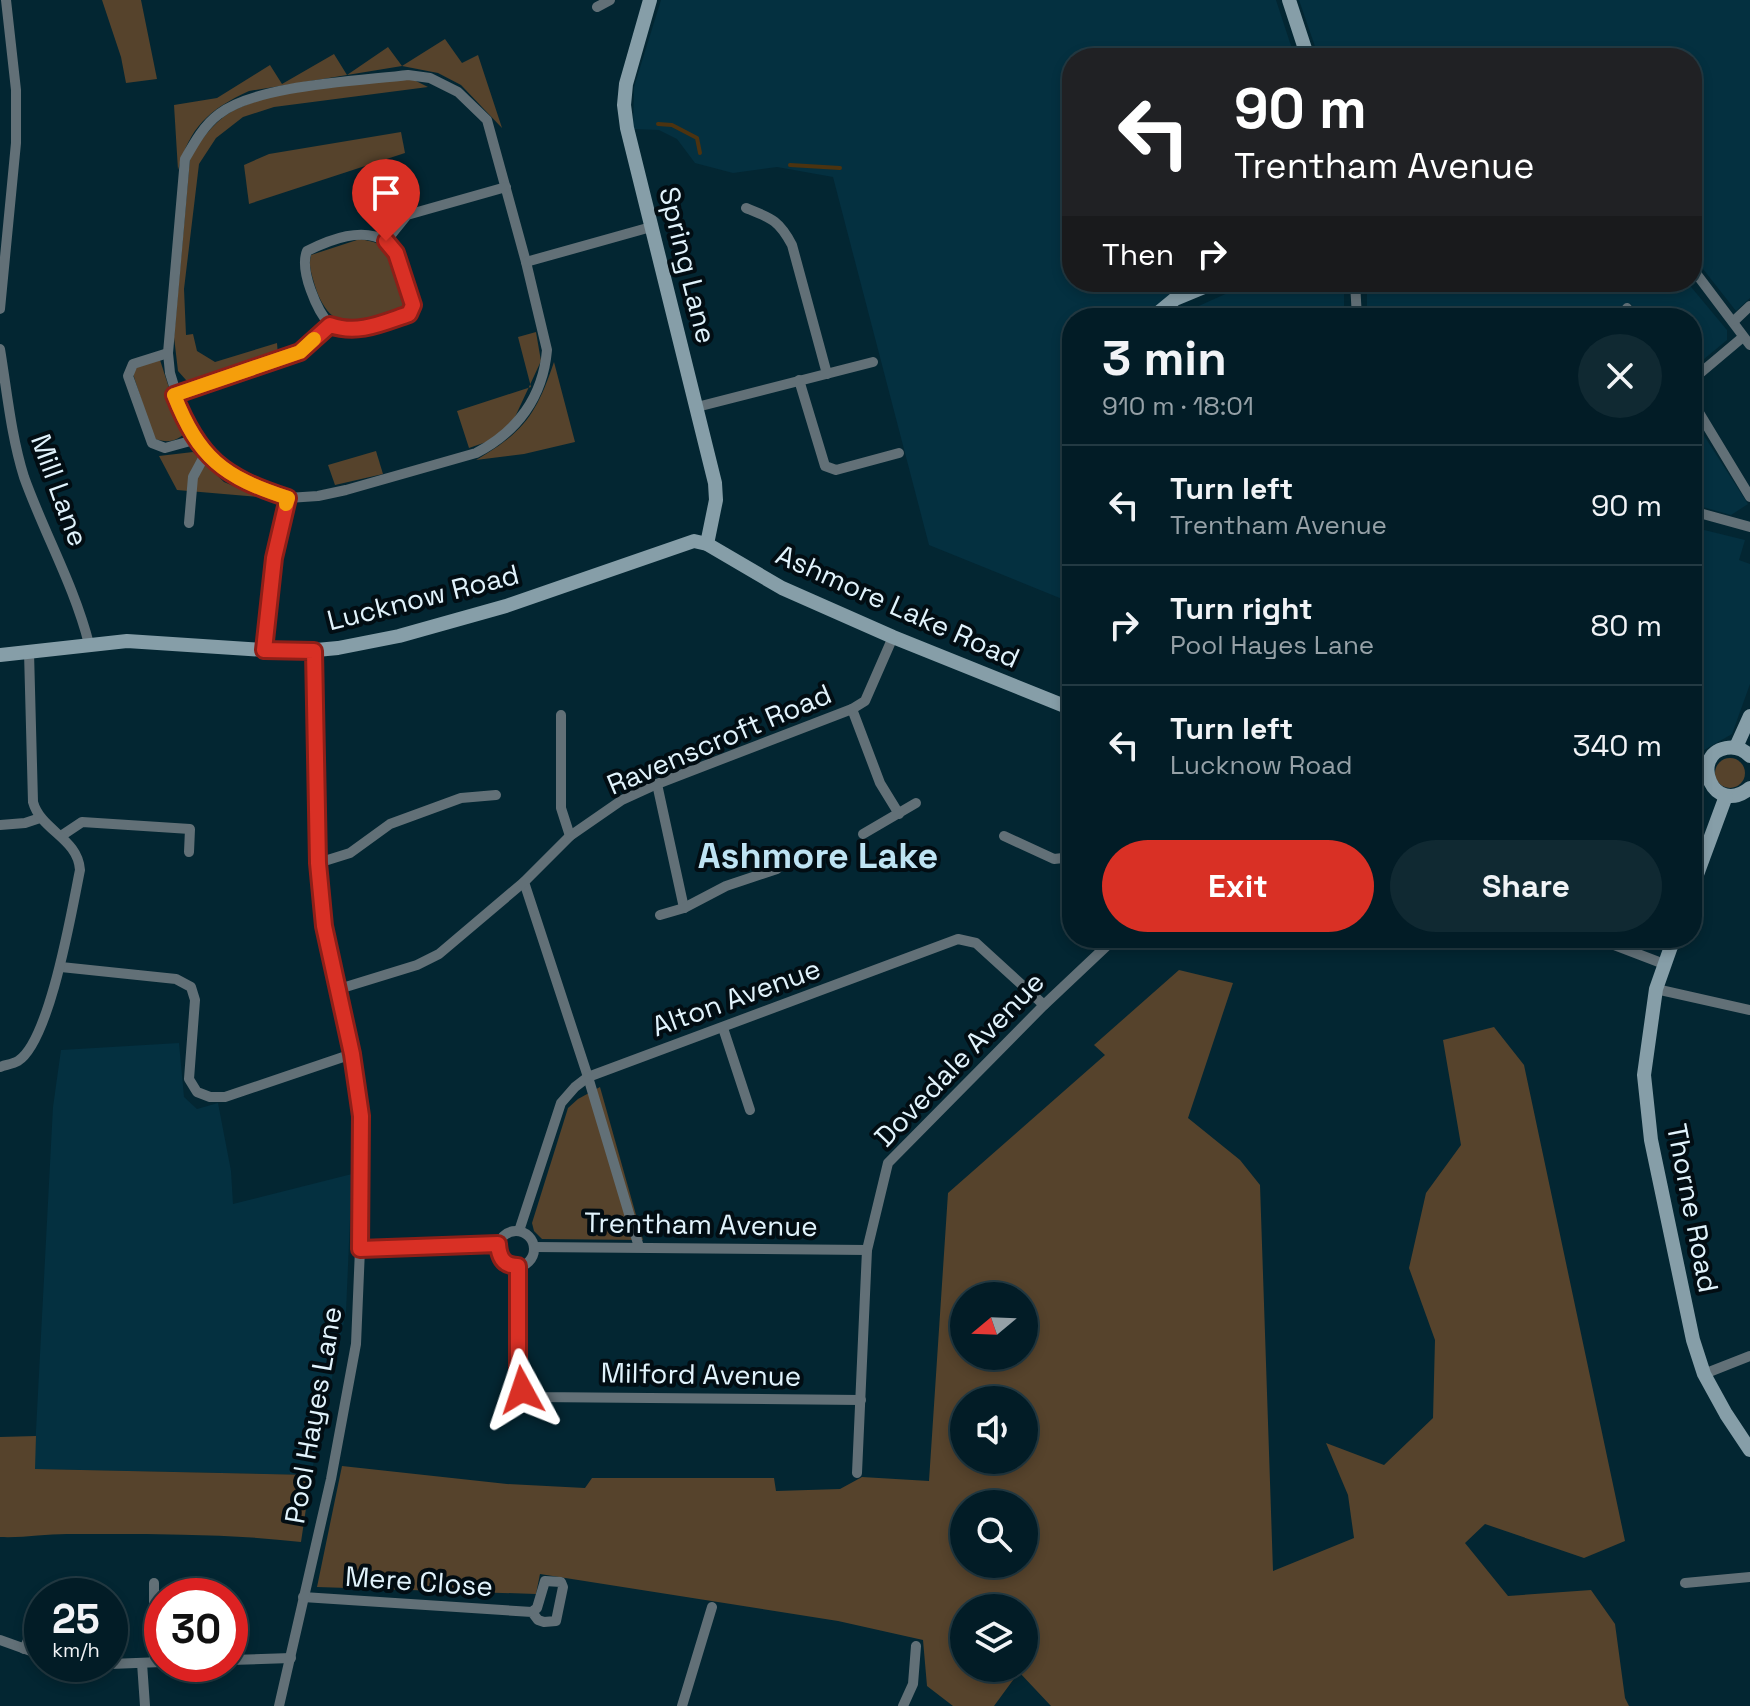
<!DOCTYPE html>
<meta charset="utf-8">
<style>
body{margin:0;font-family:"Space Grotesk",sans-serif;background:#102932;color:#f1f3f6;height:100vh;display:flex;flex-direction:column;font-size:30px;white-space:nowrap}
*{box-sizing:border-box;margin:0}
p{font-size:26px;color:#96a1a7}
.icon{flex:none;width:44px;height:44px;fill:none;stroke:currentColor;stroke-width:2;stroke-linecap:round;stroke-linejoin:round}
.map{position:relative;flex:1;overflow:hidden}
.sheet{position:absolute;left:1062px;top:308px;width:640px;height:640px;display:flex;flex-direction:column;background:#021c26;border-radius:32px;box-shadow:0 4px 12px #0003,0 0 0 2px #233a43}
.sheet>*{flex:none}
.hud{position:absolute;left:1062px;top:48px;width:640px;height:244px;border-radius:32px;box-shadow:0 4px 12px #0003,0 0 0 2px #233a43;background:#202124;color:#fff;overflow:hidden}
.needle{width:52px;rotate:251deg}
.controls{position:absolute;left:950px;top:1282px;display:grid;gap:16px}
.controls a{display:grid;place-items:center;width:88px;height:88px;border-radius:50%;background:#021c26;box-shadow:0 4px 12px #0003,0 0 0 2px #233a43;font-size:40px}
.speed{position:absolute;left:24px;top:1578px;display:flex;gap:16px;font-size:40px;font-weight:700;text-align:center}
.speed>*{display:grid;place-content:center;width:104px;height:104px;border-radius:50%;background:#021c26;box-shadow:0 4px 12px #0003,0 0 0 2px #233a43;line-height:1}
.speed small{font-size:20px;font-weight:400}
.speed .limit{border:12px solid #d22;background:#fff;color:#111}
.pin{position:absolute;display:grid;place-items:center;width:68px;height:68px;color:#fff;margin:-82px -34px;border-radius:50% 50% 50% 0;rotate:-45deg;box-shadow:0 0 8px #0007}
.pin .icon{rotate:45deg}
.me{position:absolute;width:88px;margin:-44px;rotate:355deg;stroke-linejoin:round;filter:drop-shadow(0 0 6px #0008)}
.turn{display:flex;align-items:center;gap:28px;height:168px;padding:0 40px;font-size:36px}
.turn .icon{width:104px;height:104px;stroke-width:2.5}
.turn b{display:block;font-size:56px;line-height:68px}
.then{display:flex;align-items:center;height:76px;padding:0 40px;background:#0003;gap:16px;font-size:30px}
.round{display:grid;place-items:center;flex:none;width:84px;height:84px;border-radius:42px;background:#102932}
.overview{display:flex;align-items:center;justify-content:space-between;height:136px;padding:0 40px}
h1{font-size:48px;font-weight:700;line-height:60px}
.primary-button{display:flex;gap:16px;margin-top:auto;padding:16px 40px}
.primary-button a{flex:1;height:92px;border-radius:48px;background:#d93025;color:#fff;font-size:32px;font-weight:700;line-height:92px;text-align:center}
.primary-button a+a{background:#102932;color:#f1f3f6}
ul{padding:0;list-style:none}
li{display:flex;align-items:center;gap:24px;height:120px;padding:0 40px;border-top:2px solid #233a43}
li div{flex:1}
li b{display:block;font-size:30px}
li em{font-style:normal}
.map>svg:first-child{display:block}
</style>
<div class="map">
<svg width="1750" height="1706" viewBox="0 0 1750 1706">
<rect width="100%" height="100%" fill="#032632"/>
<g fill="#043040">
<path d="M661 0H1276L1295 58H1072V282H1193L1137 318H1072V603L929 545 833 177 777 167 733 173 695 163 677 139 659 130 633 129 634 87Z"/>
<path d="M1299 0H1750V298L1736 311 1692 255V58H1319Z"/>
<path d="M1252 282H1344V318H1172Z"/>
<path d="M1367 282H1687L1727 330V340L1692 369V318H1642L1630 303 1619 311 1623 318H1367Z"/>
<path d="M1692 417 1748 504 1731 515 1692 504Z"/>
<path d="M1692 527 1745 540 1739 560 1750 564V684L1732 734 1692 757Z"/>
<path d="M179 1043 184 1097 197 1109 218 1103 231 1171 233 1204 352 1174 346 1312 311 1475 34 1469 53 1107 61 1050Z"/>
</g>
<g fill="#56432c" fill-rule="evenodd">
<path d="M102 0H141L157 79 126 83 121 57Z"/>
<path d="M445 39 462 63 478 55 502 128 461 85 438 73 402 66 249 91C208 110 190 127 178 170L174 105 217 98 270 65 282 84 334 54 347 75 388 47 402 66Z"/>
<path d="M412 79 428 87 274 107 243 117 216 138 199 164 184 289 186 335 193 334 197 351 215 362 277 343 278 355 199 381 186 380 178 371 174 337 190 158C198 144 208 130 221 119 260 87 360 85 412 79Z"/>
<path d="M401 132 405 153 249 204 244 165 269 154Z"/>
<path d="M360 239C370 241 377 242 385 248 397 258 409 293 405 308 365 330 331 336 315 286 312 275 308 266 311 255Z"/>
<path d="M536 332 541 361 515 417 495 439 469 448 457 411 531 387 518 337Z"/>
<path d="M160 360 184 434C174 443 166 442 154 439L133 374 136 367Z"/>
<path d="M554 362 575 442 524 454 476 460C524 432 536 415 554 362Z"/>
<path d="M376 451 383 474 335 485 328 465Z"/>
<path d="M193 452 224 482 260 497 177 490 159 456Z"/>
<circle cx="1730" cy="773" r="15"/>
<path d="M1179 970 1233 983 1188 1118 1240 1160 1260 1185 1273 1571 1354 1538 1348 1495 1326 1443 1384 1465 1433 1418 1435 1340 1409 1268 1426 1193 1461 1145 1443 1040 1494 1027 1524 1065 1625 1541 1584 1558 1485 1524 1465 1543 1508 1596 1591 1590 1615 1624 1625 1698 1629 1706H1051L1019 1672 994 1706H953L927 1686 923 1640 838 1621 540 1574 536 1594 317 1587 342 1466 507 1484 585 1488 592 1478H774L776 1491 840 1489 862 1477 929 1481 948 1193 1105 1055 1094 1045ZM964 1296H1024V1356H964ZM964 1400H1024V1460H964ZM964 1504H1024V1564H964ZM964 1608H1024V1668H964Z"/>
<path d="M600 1087 643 1240 542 1239 534 1231 532 1223 568 1108 578 1099Z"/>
<path d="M36 1436 35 1469 311 1475 301 1542C223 1533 145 1534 67 1534 45 1534 23 1538 0 1537V1437Z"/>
</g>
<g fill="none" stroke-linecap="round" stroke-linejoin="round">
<g stroke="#4c3310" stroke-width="4">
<path d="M658 124 672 125 697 138 700 153"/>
<path d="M790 165 840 168"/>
</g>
<g stroke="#627077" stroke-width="10">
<path d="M597 7 610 0"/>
<path d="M408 75 430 78 458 92 487 120 526 262 547 350C543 397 517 432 476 453L346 490 318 496 288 498 228 473 212 460 194 440 184 419 170 373 168 353 185 159C194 143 204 125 219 114 256 85 359 81 408 75Z"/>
<path d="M746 208C771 218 779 220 792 245L827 374"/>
<path d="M526 262 651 227"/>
<path d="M1692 268 1750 345"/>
<path d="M1355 282 1357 318"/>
<path d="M1627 308 1634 318"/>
<path d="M0 309 16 143V90L6 0"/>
<path d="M1734 321 1750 306"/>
<path d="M330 325C358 335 382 323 409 314L413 305 396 253 386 241"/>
<path d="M0 349C7 391 11 436 24 477 44 533 74 585 89 644"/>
<path d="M168 353 133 364 128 376 152 443 165 448 194 440"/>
<path d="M799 380 825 466 836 470 899 453"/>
<path d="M1692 380 1743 337"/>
<path d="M174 395 300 352 330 325C317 311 299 270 307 251 331 239 362 227 386 241L407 215 506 187"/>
<path d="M1692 401 1750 497"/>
<path d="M697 407 873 362"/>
<path d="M1692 511 1750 527"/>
<path d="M189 523 193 477 206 453"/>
<path d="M264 650 274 558 288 498"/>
<path d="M852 709 880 783 899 814"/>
<path d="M561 715V808L570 836"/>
<path d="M657 784 684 908"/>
<path d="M0 825 25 823 40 818"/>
<path d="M863 834 916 803"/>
<path d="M61 836 82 822 190 829 189 852"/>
<path d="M1004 836 1054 859 1072 857"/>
<path d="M318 863 350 853 390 824 461 798 496 795"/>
<path d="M524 882 588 1077 639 1247"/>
<path d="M660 915 684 908 726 886 777 869"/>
<path d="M1596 938 1664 964"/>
<path d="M61 967 176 979 191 987 195 1000 189 1079 197 1092 210 1097H225L352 1054"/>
<path d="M339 989 417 965 439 954 524 882 570 836 622 800 657 784 852 709 865 701 893 637"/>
<path d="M1656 989 1750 1010"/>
<path d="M723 1028 750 1110"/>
<path d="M0 1067C5 1065 13 1064 18 1061 50 1041 72 909 80 870 78 838 41 831 33 802L29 652"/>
<path d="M519 1231 561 1103 575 1087 588 1077 958 939 976 943 1044 1005"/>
<circle cx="516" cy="1249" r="18"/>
<path d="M534 1247 867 1250"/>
<path d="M360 1249 498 1244"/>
<path d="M518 1266V1380L522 1390 535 1397 861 1400"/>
<path d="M1704 1374 1750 1356"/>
<path d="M857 1473 867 1250 888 1163 1044 1005 1115 938"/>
<path d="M154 1583V1662"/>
<path d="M1685 1583 1750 1577"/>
<path d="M303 1597 532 1612 538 1620 544 1622 556 1621 563 1587 561 1582 545 1581 537 1608 532 1612"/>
<path d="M0 1640 42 1655"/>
<path d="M24 1649 42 1609"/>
<path d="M230 1660 291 1658"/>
<path d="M142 1663 145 1706"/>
<path d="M75 1664H104"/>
<path d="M110 1664 162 1662"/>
<path d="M279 1706 331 1479 356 1344 360 1249 361 1116 352 1054 324 926 318 863 314 651"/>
<path d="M682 1706 712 1607"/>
<path d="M903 1706 913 1684 916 1646"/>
</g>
<g stroke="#869ea8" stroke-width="14">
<path d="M650 0 626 84 624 105 627 128 715 483 716 500 707 544"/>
<path d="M1289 0 1308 58"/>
<path d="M1152 318 1175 299 1216 282"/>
<path d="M0 655 127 641 295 652 338 648 399 636 506 606 694 541 707 544 782 588 893 637 1072 709"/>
<path d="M1736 747 1750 716"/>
<path d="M1750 756C1743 749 1736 746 1726 748 1689 755 1713 818 1750 788"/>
<path d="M1692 888 1726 796"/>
<path d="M1674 938 1656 989 1644 1075 1651 1140 1693 1340 1704 1374 1726 1414 1750 1450"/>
</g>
</g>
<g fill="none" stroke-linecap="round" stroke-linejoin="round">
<g stroke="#8d1f18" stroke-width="20">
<path id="route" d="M386 241 396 253 413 305 409 314C382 323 358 335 330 325L300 352 174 395C199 458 223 477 288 498L274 558 264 650 314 651 318 863 324 926 352 1054 361 1116 360 1249 498 1244C499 1258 504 1266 518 1266V1380L522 1390"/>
</g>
<use href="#route" stroke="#d93025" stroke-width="14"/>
<path stroke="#f59e0b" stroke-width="14" d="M286 504 288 498C223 477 199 458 174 395L300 352 314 339"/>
</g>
<g text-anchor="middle" stroke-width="8" stroke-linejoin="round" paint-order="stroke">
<g font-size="28" fill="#e1f3fc" stroke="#020d13">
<text transform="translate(688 265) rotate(76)" y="10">Spring Lane</text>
<text transform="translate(60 490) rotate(70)" y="10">Mill Lane</text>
<text transform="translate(423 597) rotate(-14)" y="10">Lucknow Road</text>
<text transform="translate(898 606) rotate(24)" y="10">Ashmore Lake Road</text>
<text transform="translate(719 739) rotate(-23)" y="10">Ravenscroft Road</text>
<text transform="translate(736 997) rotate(-20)" y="10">Alton Avenue</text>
<text transform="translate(959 1059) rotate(-46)" y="10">Dovedale Avenue</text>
<text transform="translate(1693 1208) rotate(79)" y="10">Thorne Road</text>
<text transform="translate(701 1224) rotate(1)" y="10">Trentham Avenue</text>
<text transform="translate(701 1374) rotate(1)" y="10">Milford Avenue</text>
<text transform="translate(313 1415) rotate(-80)" y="10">Pool Hayes Lane</text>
<text transform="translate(419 1581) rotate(4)" y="10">Mere Close</text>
</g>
<g font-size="36" font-weight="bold" fill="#bee3f3" stroke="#020d13">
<text x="818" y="868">Ashmore Lake</text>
</g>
</g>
</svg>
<div class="controls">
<a><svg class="needle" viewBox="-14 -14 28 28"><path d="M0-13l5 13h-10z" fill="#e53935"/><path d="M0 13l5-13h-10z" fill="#96a1a7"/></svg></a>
<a><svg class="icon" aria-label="sound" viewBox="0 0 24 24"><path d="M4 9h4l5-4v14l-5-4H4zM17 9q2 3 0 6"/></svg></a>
<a><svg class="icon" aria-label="search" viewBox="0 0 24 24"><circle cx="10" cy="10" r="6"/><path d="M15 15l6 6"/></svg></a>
<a><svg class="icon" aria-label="layers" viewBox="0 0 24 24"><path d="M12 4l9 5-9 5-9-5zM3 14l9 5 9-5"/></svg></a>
</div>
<div class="speed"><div>25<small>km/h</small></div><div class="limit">30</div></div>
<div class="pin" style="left:386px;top:241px;background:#d93025"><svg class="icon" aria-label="arrive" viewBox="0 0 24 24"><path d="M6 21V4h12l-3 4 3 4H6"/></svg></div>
<svg class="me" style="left:522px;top:1390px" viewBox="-20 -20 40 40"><path d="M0-17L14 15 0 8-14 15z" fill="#d93025" stroke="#fff" stroke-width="4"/></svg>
<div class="hud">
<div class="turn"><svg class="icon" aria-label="left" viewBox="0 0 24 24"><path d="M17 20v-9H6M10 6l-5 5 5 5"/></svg><div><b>90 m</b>Trentham Avenue</div></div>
<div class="then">Then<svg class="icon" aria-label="right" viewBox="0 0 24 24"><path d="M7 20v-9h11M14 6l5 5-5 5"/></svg></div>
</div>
<section class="sheet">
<div class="overview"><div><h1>3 min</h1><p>910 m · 18:01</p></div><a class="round"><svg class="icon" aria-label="close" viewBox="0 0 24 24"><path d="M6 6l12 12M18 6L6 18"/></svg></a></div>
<ul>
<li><svg class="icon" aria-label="left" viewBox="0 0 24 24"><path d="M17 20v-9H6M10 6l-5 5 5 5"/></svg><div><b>Turn left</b><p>Trentham Avenue</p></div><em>90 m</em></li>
<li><svg class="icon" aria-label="right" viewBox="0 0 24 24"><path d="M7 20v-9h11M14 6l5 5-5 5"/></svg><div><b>Turn right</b><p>Pool Hayes Lane</p></div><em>80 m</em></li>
<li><svg class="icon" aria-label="left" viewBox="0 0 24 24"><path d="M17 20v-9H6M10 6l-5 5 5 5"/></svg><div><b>Turn left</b><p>Lucknow Road</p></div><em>340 m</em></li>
</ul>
<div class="primary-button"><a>Exit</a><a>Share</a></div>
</section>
</div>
